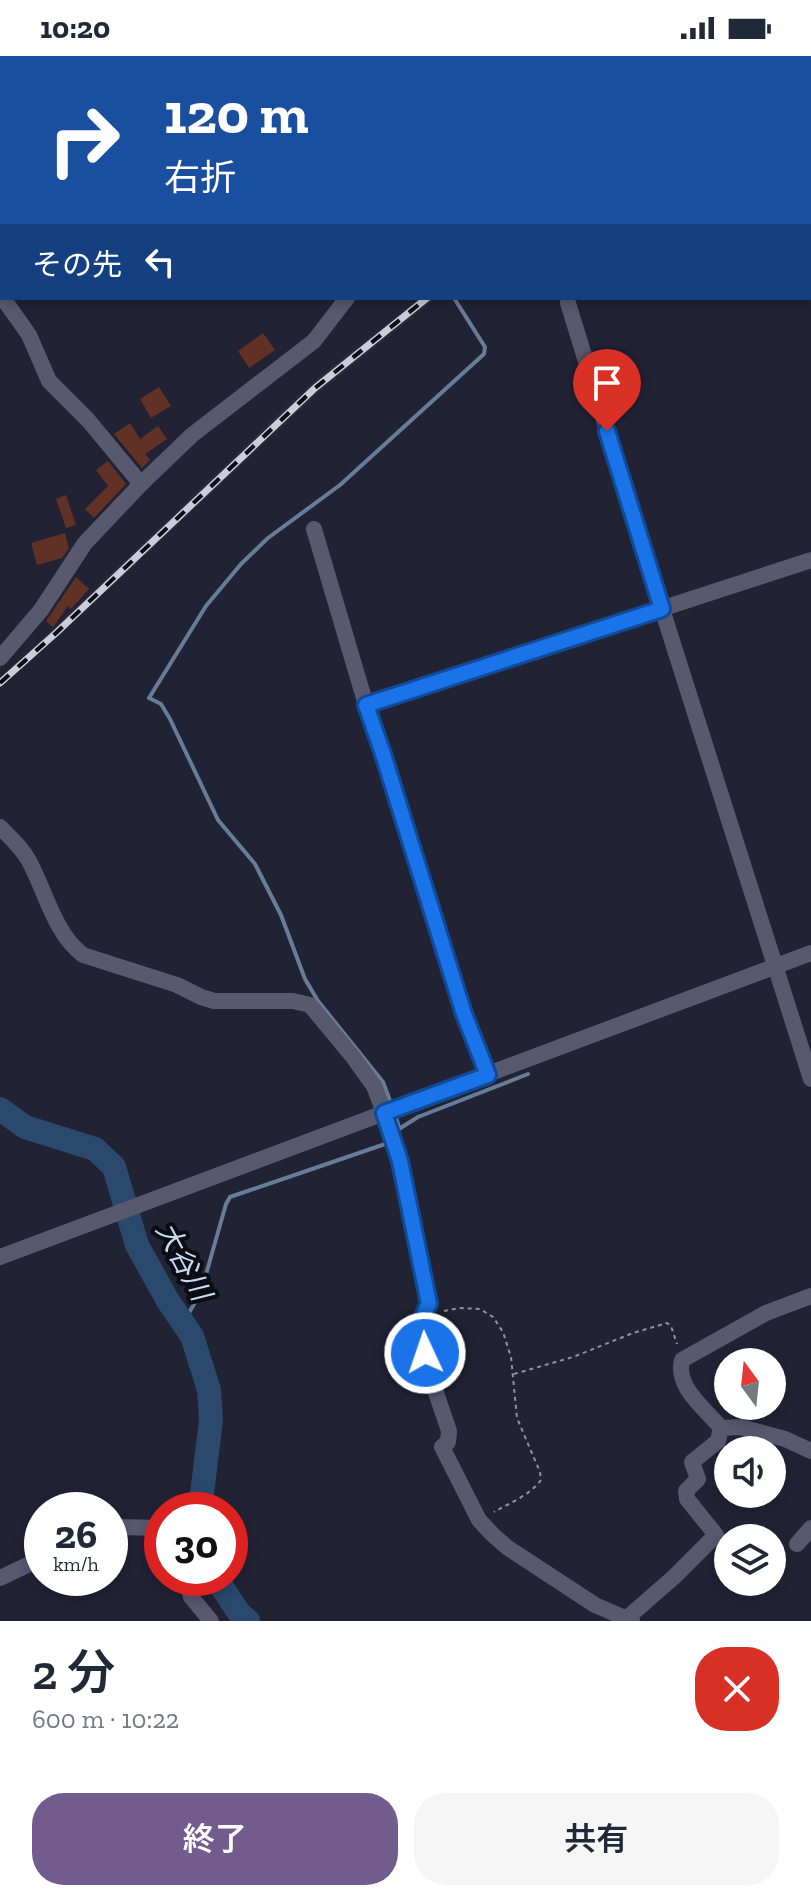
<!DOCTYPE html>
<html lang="ja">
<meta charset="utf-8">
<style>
body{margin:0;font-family:"Zilla Slab","Noto Sans JP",serif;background:#f6f6f7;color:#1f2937;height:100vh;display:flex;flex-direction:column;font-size:30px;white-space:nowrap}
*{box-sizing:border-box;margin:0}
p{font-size:26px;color:#747a83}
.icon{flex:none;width:44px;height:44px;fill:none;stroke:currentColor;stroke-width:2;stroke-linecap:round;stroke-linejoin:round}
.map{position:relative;height:1565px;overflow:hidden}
.panel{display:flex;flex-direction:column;background:#fff;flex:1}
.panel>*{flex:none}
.top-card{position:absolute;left:0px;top:0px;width:812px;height:244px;box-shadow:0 4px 12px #0003;background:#1a4fa0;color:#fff;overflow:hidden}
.needle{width:52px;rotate:345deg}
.controls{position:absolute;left:714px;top:1292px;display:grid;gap:16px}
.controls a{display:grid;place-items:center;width:72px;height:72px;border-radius:50%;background:#fff;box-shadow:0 4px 12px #0003;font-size:40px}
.speed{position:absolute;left:24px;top:1436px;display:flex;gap:16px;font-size:40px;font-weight:700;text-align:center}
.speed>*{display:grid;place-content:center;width:104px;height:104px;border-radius:50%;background:#fff;box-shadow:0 4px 12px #0003;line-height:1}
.speed small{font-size:20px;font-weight:400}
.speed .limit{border:12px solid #d22;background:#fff;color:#111}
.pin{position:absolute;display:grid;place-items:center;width:68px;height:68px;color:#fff;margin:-82px -34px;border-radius:50% 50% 50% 0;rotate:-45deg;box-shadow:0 0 8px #0007}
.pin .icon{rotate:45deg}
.me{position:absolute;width:88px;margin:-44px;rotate:357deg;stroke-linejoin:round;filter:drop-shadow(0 0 6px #0008)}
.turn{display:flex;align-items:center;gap:28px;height:168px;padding:0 32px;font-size:36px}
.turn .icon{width:104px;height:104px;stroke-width:2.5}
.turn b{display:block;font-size:56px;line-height:68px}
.then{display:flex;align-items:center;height:76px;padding:0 32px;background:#0003;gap:16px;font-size:30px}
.round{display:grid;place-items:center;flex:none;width:84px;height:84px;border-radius:32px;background:#f6f6f7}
.head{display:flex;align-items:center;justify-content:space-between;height:136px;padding:0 32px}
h1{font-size:48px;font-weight:600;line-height:60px}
.primary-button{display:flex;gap:16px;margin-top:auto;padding:16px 32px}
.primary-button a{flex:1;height:92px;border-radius:32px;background:#725c8e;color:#fff;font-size:32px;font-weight:600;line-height:92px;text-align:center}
.primary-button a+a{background:#f6f6f7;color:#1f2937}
.status{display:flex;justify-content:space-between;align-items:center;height:56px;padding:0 40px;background:#fff;direction:ltr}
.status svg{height:22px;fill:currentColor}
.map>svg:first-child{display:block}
</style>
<div class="status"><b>10:20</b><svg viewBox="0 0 49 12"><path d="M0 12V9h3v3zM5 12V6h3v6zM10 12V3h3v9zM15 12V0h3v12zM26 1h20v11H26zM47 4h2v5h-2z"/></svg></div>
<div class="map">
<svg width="811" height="1565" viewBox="0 0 811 1565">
<rect width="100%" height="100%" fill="#212234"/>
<path fill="#282841" d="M419 242H437L318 337 133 511 0 633V623L311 327Z"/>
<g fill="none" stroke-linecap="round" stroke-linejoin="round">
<g stroke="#677c98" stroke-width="4">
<path d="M392 1050 383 1026 318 945 305 923 281 859 255 808 218 764 170 663 161 648 149 642 206 550 241 508 268 482 340 429 484 298 485 291 454 242"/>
<path d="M395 1058 399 1071"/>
<path d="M399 1073 418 1061 528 1018"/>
<path d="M183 1267 201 1236 226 1148 230 1141 391 1086"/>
</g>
<g stroke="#2b486d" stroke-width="24">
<path d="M0 1053 25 1071 95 1093 114 1111 137 1189 168 1245 192 1280 209 1334 211 1364 200 1454"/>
<path d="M216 1522 239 1557 248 1565"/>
</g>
</g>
<g fill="#603124">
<path d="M263 277 275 294 249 312 238 295Z"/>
<path d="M159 331 171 350 151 362 140 343Z"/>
<path d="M130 367 140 383 158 370 167 383 145 398 150 404 142 412 114 378Z"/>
<path d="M108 405 126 428 94 462 85 453 108 430 96 414Z"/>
<path d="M66 439 76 469 66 472 56 443Z"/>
<path d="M65 477 69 492 62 502 37 509 31 487Z"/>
<path d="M76 521 89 533 71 553 68 550 53 571 46 565Z"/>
</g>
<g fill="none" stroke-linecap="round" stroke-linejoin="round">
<g stroke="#90919f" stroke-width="2" stroke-dasharray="4 4" stroke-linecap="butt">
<path d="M444 1255 459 1252 480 1253 493 1261 503 1276 511 1301 517 1362 540 1416 541 1424C530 1439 510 1447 494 1456"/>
<path d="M514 1318 573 1301 633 1277 667 1267 671 1270 677 1288"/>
</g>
<g stroke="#58596f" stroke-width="16">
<path d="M473 2 477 0"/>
<path d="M0 157H2"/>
<path d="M3 242 29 279 49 325 88 364 141 428"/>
<path d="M568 247 662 553 811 1023"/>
<path d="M314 473 366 649 383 698 464 958 488 1019"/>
<path d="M0 602 41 554 85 487 141 428 192 379 314 285 347 242"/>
<path d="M366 649 811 504"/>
<path d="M0 771C11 782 22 792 29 805 46 836 54 877 83 899L177 929 201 941 214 945H293L310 949 353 1001 374 1030 392 1078 400 1105 429 1248 422 1259 421 1275 430 1319 449 1375 448 1386 442 1391 479 1464 493 1479 508 1492 595 1549 632 1565"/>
<path d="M0 1201 811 897"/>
<path d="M721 1372 741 1371 785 1383 811 1395"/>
<path d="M110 1473 118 1471 162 1472"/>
<path d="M797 1488 811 1472"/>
<path d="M0 1522 42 1502"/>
<path d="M187 1522 191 1541 211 1565"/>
<path d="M627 1562 674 1521 716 1479 687 1443 686 1435 698 1423 692 1406 718 1385 721 1372C706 1353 675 1332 682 1304L766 1257 811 1240"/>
</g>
<g stroke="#68a096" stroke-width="20">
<path d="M435 0 440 2"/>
<path d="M180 2 185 0"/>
<path d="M810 129H811"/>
<path d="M0 134 2 132"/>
</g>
<g stroke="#cccdd8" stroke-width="7">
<g id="rail">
<path d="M735 2 738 0"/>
<path d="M0 627 56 577 315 332 427 242"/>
</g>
</g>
<use href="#rail" stroke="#0c0c14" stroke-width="4" stroke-dasharray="12" stroke-linecap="butt"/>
</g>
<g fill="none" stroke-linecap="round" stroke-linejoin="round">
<g stroke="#114b97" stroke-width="20">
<path id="route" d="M425 1297C421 1277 418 1266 429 1248L400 1105 384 1057 488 1019 464 958 383 698 366 649 662 553 607 375"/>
</g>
<use href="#route" stroke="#1a73e8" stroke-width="14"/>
</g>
<g text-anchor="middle" stroke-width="8" stroke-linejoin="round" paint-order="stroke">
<g font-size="28" font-style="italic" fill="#c7daf3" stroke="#0c0c14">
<text transform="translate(184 1205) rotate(62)" y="10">大谷川</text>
</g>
</g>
</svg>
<div class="controls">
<a><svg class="needle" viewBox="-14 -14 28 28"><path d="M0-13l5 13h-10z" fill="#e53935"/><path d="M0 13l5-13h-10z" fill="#747a83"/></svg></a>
<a><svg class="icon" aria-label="sound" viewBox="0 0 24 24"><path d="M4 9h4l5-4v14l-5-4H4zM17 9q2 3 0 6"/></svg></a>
<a><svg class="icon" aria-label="layers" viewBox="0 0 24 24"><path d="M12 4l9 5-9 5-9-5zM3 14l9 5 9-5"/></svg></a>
</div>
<div class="speed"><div>26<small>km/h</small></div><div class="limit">30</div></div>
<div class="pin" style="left:607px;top:375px;background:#d93025"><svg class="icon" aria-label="arrive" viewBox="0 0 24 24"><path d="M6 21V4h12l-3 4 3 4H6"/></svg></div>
<svg class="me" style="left:425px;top:1297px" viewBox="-20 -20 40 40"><circle r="17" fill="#1a73e8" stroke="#fff" stroke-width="3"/><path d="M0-11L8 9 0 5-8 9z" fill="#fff"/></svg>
<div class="top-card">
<div class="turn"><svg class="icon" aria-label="right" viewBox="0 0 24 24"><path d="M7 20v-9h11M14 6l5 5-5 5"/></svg><div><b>120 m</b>右折</div></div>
<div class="then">その先<svg class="icon" aria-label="left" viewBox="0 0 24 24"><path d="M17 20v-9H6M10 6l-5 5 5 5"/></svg></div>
</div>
</div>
<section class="panel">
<div class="head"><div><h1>2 分</h1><p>600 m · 10:22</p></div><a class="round" style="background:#d93025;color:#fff"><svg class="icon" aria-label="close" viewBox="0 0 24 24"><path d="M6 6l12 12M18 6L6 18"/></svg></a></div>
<div class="primary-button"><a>終了</a><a>共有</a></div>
</section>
